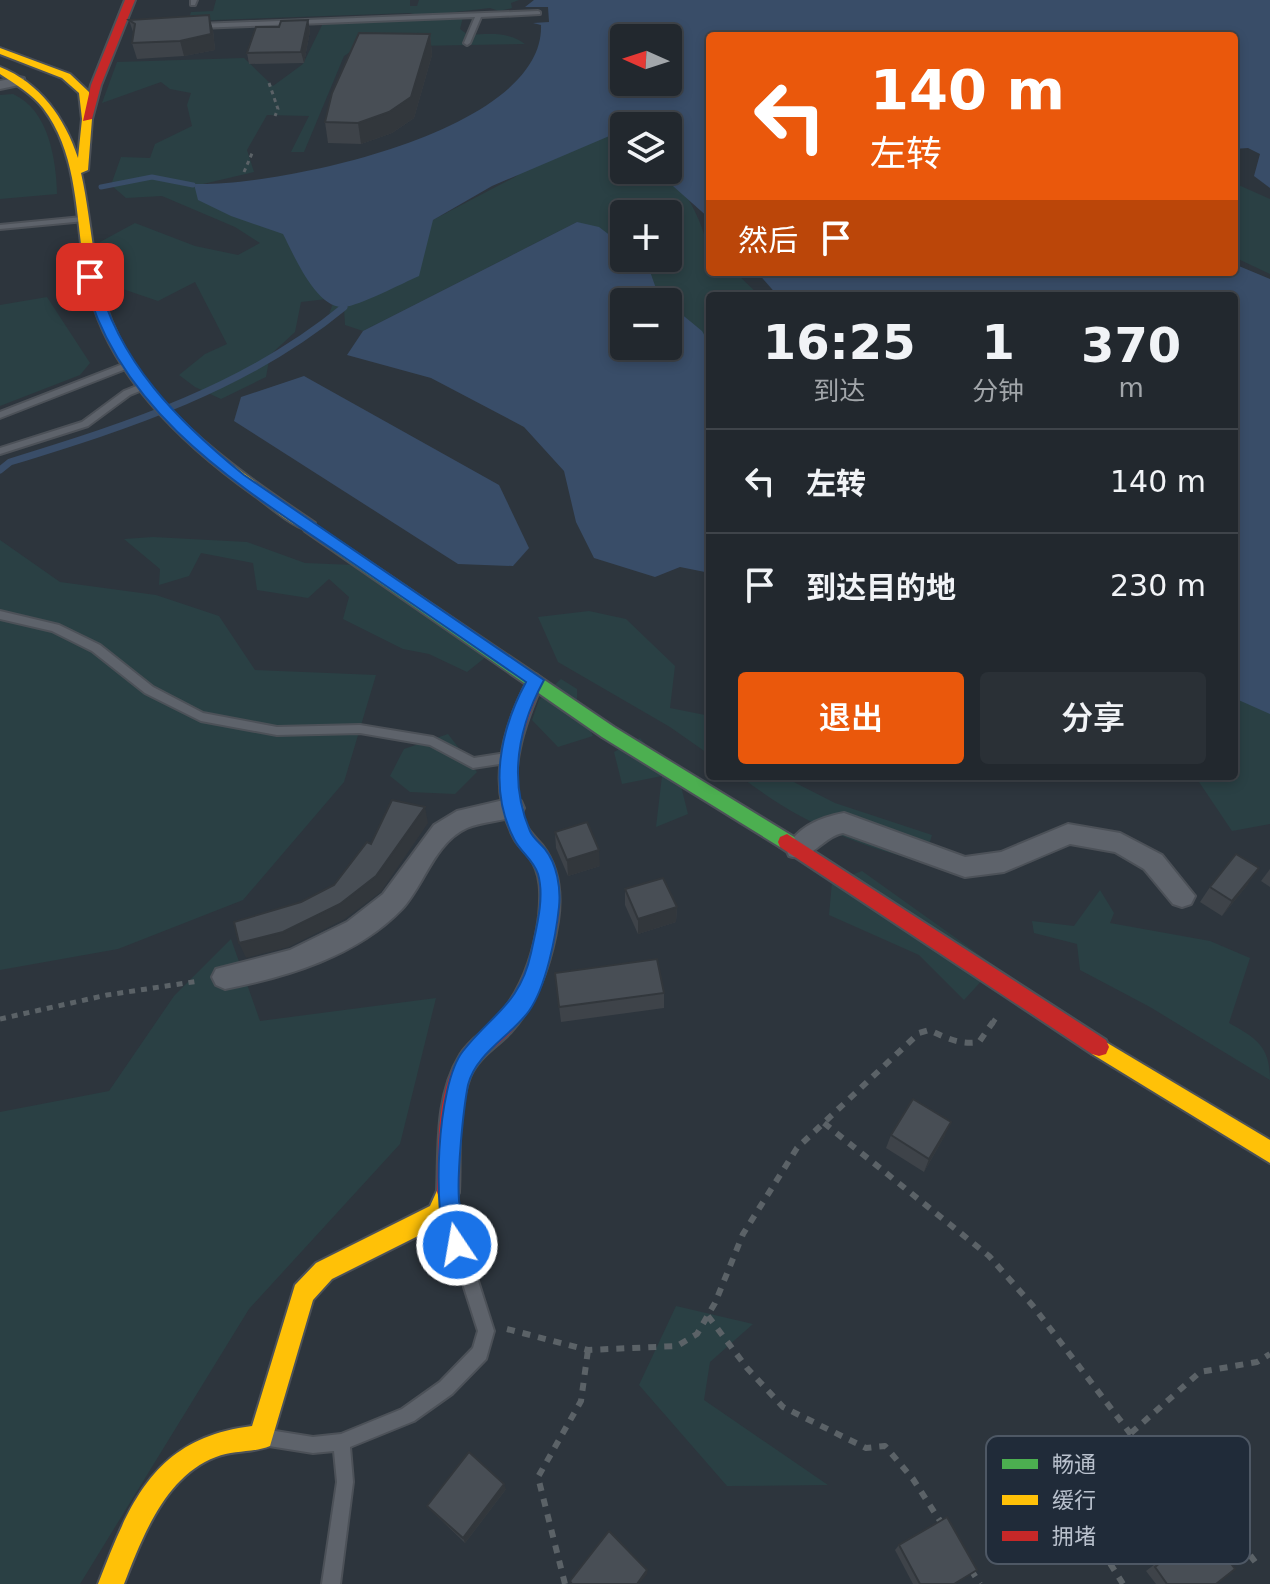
<!DOCTYPE html>
<html lang="zh">
<meta charset="utf-8">
<style>
body{margin:0;font-family:"DejaVu Sans","Noto Sans SC",sans-serif;background:#2a3036;color:#f1f3f6;height:100vh;display:flex;flex-direction:column;font-size:30px;white-space:nowrap}
*{box-sizing:border-box;margin:0}
p{font-size:26px;color:#a2a6aa}
.icon{flex:none;width:44px;height:44px;fill:none;stroke:currentColor;stroke-width:2;stroke-linecap:round;stroke-linejoin:round}
.map{position:relative;flex:1;overflow:hidden}
.drawer{position:absolute;left:706px;top:292px;width:532px;height:488px;display:flex;flex-direction:column;background:#22282e;border-radius:8px;box-shadow:0 4px 12px #0003,0 0 0 2px #3f444a}
.drawer>*{flex:none}
.guide{position:absolute;left:706px;top:32px;width:532px;height:244px;border-radius:8px;box-shadow:0 4px 12px #0003,0 0 0 2px #3f444a;background:#ea580c;color:#fff;overflow:hidden}
.needle{width:52px;rotate:273deg}
.tools{position:absolute;left:610px;top:24px;display:grid;gap:16px}
.tools a{display:grid;place-items:center;width:72px;height:72px;border-radius:8px;background:#22282e;box-shadow:0 4px 12px #0003,0 0 0 2px #3f444a;font-size:40px}
.pin{position:absolute;display:grid;place-items:center;width:68px;height:68px;color:#fff;margin:-34px;border-radius:16px;box-shadow:0 4px 12px #0006}
.me{position:absolute;width:88px;margin:-44px;rotate:348deg;stroke-linejoin:round;filter:drop-shadow(0 0 6px #0008)}
.turn{display:flex;align-items:center;gap:28px;height:168px;padding:0 32px;font-size:36px}
.turn .icon{width:104px;height:104px;stroke-width:2.5}
.turn b{display:block;font-size:56px;line-height:68px}
.then{display:flex;align-items:center;height:76px;padding:0 32px;background:#0003;gap:16px;font-size:30px}
.eta{display:flex;justify-content:space-evenly;align-items:center;height:136px;text-align:center}
.eta b{font-size:48px;font-weight:600;line-height:56px}
.primary-button{display:flex;gap:16px;margin-top:auto;padding:16px 32px}
.primary-button a{flex:1;height:92px;border-radius:8px;background:#ea580c;color:#fff;font-size:32px;font-weight:600;line-height:92px;text-align:center}
.primary-button a+a{background:#2a3036;color:#f1f3f6}
ul{padding:0;list-style:none}
li{display:flex;align-items:center;gap:24px;height:104px;padding:0 32px;border-top:2px solid #3f444a}
li div{flex:1}
li b{display:block;font-size:30px}
li em{font-style:normal}
.map>svg:first-child{display:block}
</style>
<div class="map">
<svg width="1270" height="1584" viewBox="0 0 1270 1584">
<rect width="100%" height="100%" fill="#2d353d"/>
<g fill="#2a4044">
<path d="M216 0H410V6H417L419 0H519L511 3 512 8 499 11 490 8 429 15 463 17 460 29 468 35C488 34 508 31 525 44L358 47 344 56 304 152H291L309 116 267 115 247 150 254 172 203 184 429 222 515 177 568 138 624 126V170H668C692 200 710 234 710 272H735L760 296H710V344C698 324 675 313 661 297 646 281 658 275 632 258H668V214H624V253L577 222 363 331 345 325 344 307 358 295 329 314 335 298 301 302 295 332 270 355 266 377 221 399 195 387 179 375 205 354 227 344 195 282 158 301 105 283 100 242 135 223 195 246 238 255 260 243 235 227 162 196 126 198 111 185 121 157 150 158 155 144 192 126 187 105 191 93 170 89 161 82 102 103 117 62 244 58 273 86 303 64 323 23 420 16 410 13 188 21 191 12 213 11Z"/>
<path d="M13 94C49 110 56 160 57 194L0 199V95Z"/>
<path d="M1234 183 1270 199V274L1234 257Z"/>
<path d="M47 297 90 363 80 375 0 406V305Z"/>
<path d="M153 537 247 542 305 563 354 565 487 656 467 672 429 654 403 649 343 619 349 597 329 579 308 598 257 590 253 563 201 553 189 576 159 585 160 569 124 539Z"/>
<path d="M0 540 60 582 156 595 219 616 255 670 376 675 344 782 243 900 118 949 0 970Z"/>
<path d="M589 611 626 619 675 666 670 708 710 716V755L670 727 558 662 538 617Z"/>
<path d="M1234 669 1270 681V824L1232 831 1195 776H1234Z"/>
<path d="M561 679 577 689V701L593 736 558 747 532 720 539 700Z"/>
<path d="M448 734 477 772 455 794 410 792 390 776 404 749Z"/>
<path d="M640 738 680 782 688 814 656 827 662 776 622 784 614 752Z"/>
<path d="M740 776H782L835 803 932 835 924 862C852 844 799 822 740 776Z"/>
<path d="M862 871 995 966 964 1000 919 955 829 915 832 882Z"/>
<path d="M1100 890 1114 913 1110 923 1210 941 1250 958 1229 1023C1256 1038 1270 1046 1270 1080L1150 1007 1080 970 1077 944 1034 933 1032 921 1074 926Z"/>
<path d="M231 939 260 1021 436 998 400 1144 249 1309 80 1584H0V1112L109 1091 174 996Z"/>
<path d="M676 1306 753 1324 710 1362 704 1400 828 1485 727 1486 639 1385Z"/>
</g>
<g fill="#394d68" fill-rule="evenodd">
<path d="M534 0H1270V188L1254 176 1260 154 1248 148 1234 149V36H710V219L655 170H668V126H624V143L614 134 492 186 433 220 419 276C403 283 359 306 344 307 316 309 294 255 283 234L231 216 198 200 194 184C275 187 545 133 541 25L533 23 549 22 548 7H525ZM624 38H668V82H624Z"/>
<path d="M577 222 599 227 624 246V258C660 258 645 284 667 302H624V346H668V303L702 331 710 345V573L680 567 655 577 594 558 576 522 564 471 524 427 431 378 347 355 363 331Z"/>
<path d="M1234 264 1270 279V714L1234 698V296H778L757 272H1234Z"/>
<path d="M304 376 499 485 529 548 513 566 458 564 234 421 241 397Z"/>
</g>
<g fill="none" stroke-linecap="round" stroke-linejoin="round">
<path stroke="#394d68" stroke-width="5" d="M101 187 152 177 193 185"/>
<path stroke="#394d68" stroke-width="7" d="M0 470 10 462C130 425 246 388 344 307"/>
<g stroke="#4c5158" stroke-width="4">
<g id="lane">
<path d="M191 0H197L195 5H191Z"/>
<path d="M538 11 540 12V14L481 17 470 43 467 45 464 43 475 17 199 28 196 26 199 24Z"/>
<path d="M82 217H85V221L0 229V225Z"/>
<path d="M128 362 131 363V367L0 418V412Z"/>
<path d="M144 383 149 386 147 388 130 395 88 426 0 454V448L82 422 124 391Z"/>
<path d="M0 611 59 625 100 645 153 687 203 713 277 727 360 725 433 737 474 758 506 753 512 758 506 763 473 768 430 745 360 733 277 735 201 721 145 693 92 651 52 631 0 619Z"/>
<path d="M449 1208 454 1210 457 1215 494 1331 486 1359 452 1394 414 1421 350 1447 353 1482 340 1584H322L337 1482 334 1451 313 1453 269 1446 263 1444 261 1438 263 1432 269 1430 313 1437 341 1434 402 1409 440 1382 473 1348 478 1331 441 1215 444 1210Z"/>
</g>
</g>
<g stroke="#4c5158" stroke-width="4">
<g id="street">
<path d="M19 77 24 78V84L0 89V81Z"/>
<path d="M512 798 521 801 524 808 521 815C503 821 484 821 467 828 434 843 425 884 402 909 357 956 287 977 225 989L216 985 212 977 216 969 290 950 347 922 383 894 434 825 457 811Z"/>
<path d="M844 813 965 857 1001 852 1068 824 1120 833 1162 855 1195 896 1191 904 1182 907 1173 904 1144 869 1115 852 1070 844 1004 872 965 877 843 833C823 836 811 863 789 856L786 849C797 827 821 817 844 813Z"/>
</g>
</g>
<g stroke="#4c5158" stroke-width="4">
<path id="fast" d="M310 522 614 727 794 837 796 842 794 847H780L602 737 305 531 302 527Z"/>
</g>
<g stroke="#4c5158" stroke-width="4">
<g id="slow">
<path d="M0 48 70 74 89 92 92 119 88 170 81 173C91 217 92 263 106 306 138 404 234 468 315 523V531C300 534 267 504 254 495 188 448 120 386 94 307 72 244 86 164 43 108 32 94 15 84 0 74V67C40 83 65 118 78 158L82 119 79 93 62 78 0 54Z"/>
<path d="M1099 1038 1270 1140V1163L1092 1054 1089 1047 1092 1040Z"/>
<path d="M448 1181 456 1184 459 1192 446 1222 332 1279 313 1300 270 1446C253 1453 233 1450 216 1457 165 1476 142 1538 124 1584H98C130 1502 154 1438 252 1426L295 1285 316 1263 430 1206 440 1184Z"/>
</g>
</g>
<g stroke="#4c5158" stroke-width="4">
<g id="jam">
<path d="M125 0H135L101 85 92 119 83 121 91 85Z"/>
<path d="M536 674 544 680C525 722 505 775 524 821 528 831 535 837 542 845 559 867 562 894 558 921 552 960 538 1002 511 1032 497 1047 478 1057 470 1077 456 1113 461 1154 459 1192L456 1200 448 1203 440 1200 437 1192C439 1146 435 1096 460 1055 468 1041 483 1032 494 1021 521 993 534 954 539 916 541 896 542 873 529 857 524 850 518 846 514 838 486 785 503 726 530 676Z"/>
<path d="M787 834 1106 1040 1109 1047 1106 1054 1099 1056 1092 1054 780 847 778 842 780 837Z"/>
</g>
</g>
<g stroke="#5b6267" stroke-width="3" stroke-dasharray="4 4" stroke-linecap="butt">
<path d="M269 83 278 109 275 116"/>
<path d="M244 172 253 151"/>
</g>
<g stroke="#5b6267" stroke-width="5" stroke-dasharray="6 6" stroke-linecap="butt">
<path d="M0 1019 107 995 199 981"/>
<path d="M992 1024 996 1018"/>
</g>
<g stroke="#5b6267" stroke-width="6" stroke-dasharray="8 8" stroke-linecap="butt">
<path d="M824 1123 989 1256 1033 1306 1139 1445 1066 1493 1123 1584"/>
<path d="M708 1316 747 1368 783 1407 866 1448 885 1446 913 1479 942 1524"/>
<path d="M507 1329 588 1350 677 1346 697 1334 715 1303 743 1234 797 1148 919 1033 929 1030C946 1038 960 1045 979 1042L993 1022"/>
<path d="M1131 1433 1200 1372 1257 1362 1270 1354"/>
<path d="M1139 1445 1164 1480 1184 1468 1256 1563"/>
<path d="M971 1570 980 1584"/>
<path d="M565 1584 538 1477 581 1401 588 1350"/>
</g>
<use href="#lane" fill="#5e636b" fill-rule="evenodd"/>
<use href="#street" fill="#5e636b" fill-rule="evenodd"/>
<use href="#fast" fill="#4caf50" fill-rule="evenodd"/>
<use href="#slow" fill="#ffc107" fill-rule="evenodd"/>
<use href="#jam" fill="#c62828" fill-rule="evenodd"/>
</g>
<g fill="#3e4349">
<path d="M129 20 213 30 215 50 184 56 137 59 132 43 134 35Z"/>
<path d="M308 20 310 31 304 63 249 64 247 53 279 27Z"/>
<path d="M430 34 432 55 414 118 392 133 361 144 328 143 325 122Z"/>
<path d="M555 832 600 866 568 876 556 848Z"/>
<path d="M1270 869V887L1261 881Z"/>
<path d="M1248 884 1222 916 1200 902 1210 887Z"/>
<path d="M625 889 677 907 676 922 638 934 625 905Z"/>
<path d="M555 973 664 993V1008L561 1022Z"/>
<path d="M891 1135H945L924 1172 886 1148Z"/>
<path d="M506 1489 465 1543 431 1510 427 1506Z"/>
<path d="M1204 1527 1216 1584H1156L1146 1571 1196 1532Z"/>
<path d="M899 1545 955 1584H913L895 1550Z"/>
</g>
<g fill="#32373c">
<path d="M209 15 213 30 215 50 184 56 180 41Z"/>
<path d="M308 20 310 31 304 63 301 52Z"/>
<path d="M430 34 432 55 414 118 392 133 361 144 358 123Z"/>
<path d="M425 807 428 823 381 892 345 919 289 947 246 958 239 943 283 932Z"/>
<path d="M599 850 600 866 568 876 567 860Z"/>
<path d="M1259 868 1248 884 1222 916 1232 901Z"/>
<path d="M677 907 676 922 638 934V919Z"/>
<path d="M951 1122 945 1135 924 1172 929 1159Z"/>
<path d="M504 1484 506 1489 465 1543 463 1538Z"/>
<path d="M647 1570V1574L639 1584H637Z"/>
</g>
<g fill="#484e55" stroke="#32373c" stroke-width="2">
<path d="M209 15 211 34 180 41 132 43 135 24 129 20Z"/>
<path d="M308 20 301 52 247 53 256 27H279L281 21Z"/>
<path d="M359 33 430 34 411 97 389 112 358 123 325 122 332 93Z"/>
<path d="M392 800 425 807 376 876 340 904 283 932 239 943 234 922 301 902 334 885 367 842 371 844Z"/>
<path d="M587 822 599 850 567 860 555 832Z"/>
<path d="M1236 854 1259 868 1232 901 1210 887Z"/>
<path d="M663 878 677 907 638 919 625 889Z"/>
<path d="M657 959 664 993 559 1007 555 973Z"/>
<path d="M913 1099 951 1122 929 1159 891 1135Z"/>
<path d="M469 1452 504 1484 463 1538 427 1506Z"/>
<path d="M947 1517 977 1570 954 1584H920L899 1545Z"/>
<path d="M1204 1527 1235 1569 1216 1584H1167L1155 1567Z"/>
<path d="M609 1531 647 1570 637 1584H572L570 1581Z"/>
</g>
<path fill="#1a73e8" stroke="#114b97" stroke-width="2" d="M90 274 97 277C118 362 179 422 244 475L544 680C518 728 508 779 530 831 533 838 540 843 545 849 557 864 561 888 559 907 556 936 546 987 529 1011 511 1036 476 1053 468 1085 463 1111 457 1174 459 1200 461 1218 472 1236 465 1253L457 1257 448 1253C432 1213 436 1085 463 1051 492 1014 520 1004 531 953 536 929 545 898 538 874 533 859 521 853 514 839 488 789 500 730 526 682 464 640 403 597 341 555 236 484 116 410 84 277Z"/>
<rect x="986" y="1436" width="264" height="128" rx="12" fill="#202b39" stroke="#4e5865" stroke-width="2"/>
<rect x="1002" y="1459" width="36" height="10" fill="#4caf50"/>
<rect x="1002" y="1495" width="36" height="10" fill="#ffc107"/>
<rect x="1002" y="1531" width="36" height="10" fill="#c62828"/>
<g font-size="22" fill="#b9c1cd">
<text x="1052" y="1472">畅通</text>
<text x="1052" y="1508">缓行</text>
<text x="1052" y="1544">拥堵</text>
</g>
</svg>
<div class="tools">
<a><svg class="needle" viewBox="-14 -14 28 28"><path d="M0-13l5 13h-10z" fill="#e53935"/><path d="M0 13l5-13h-10z" fill="#a2a6aa"/></svg></a>
<a><svg class="icon" aria-label="layers" viewBox="0 0 24 24"><path d="M12 4l9 5-9 5-9-5zM3 14l9 5 9-5"/></svg></a>
<a>+</a>
<a>−</a>
</div>
<div class="pin" style="left:90px;top:277px;background:#d93025"><svg class="icon" aria-label="arrive" viewBox="0 0 24 24"><path d="M6 21V4h12l-3 4 3 4H6"/></svg></div>
<svg class="me" style="left:457px;top:1245px" viewBox="-20 -20 40 40"><circle r="17" fill="#1a73e8" stroke="#fff" stroke-width="3"/><path d="M0-11L8 9 0 5-8 9z" fill="#fff"/></svg>
<div class="guide">
<div class="turn"><svg class="icon" aria-label="left" viewBox="0 0 24 24"><path d="M17 20v-9H6M10 6l-5 5 5 5"/></svg><div><b>140 m</b>左转</div></div>
<div class="then">然后<svg class="icon" aria-label="arrive" viewBox="0 0 24 24"><path d="M6 21V4h12l-3 4 3 4H6"/></svg></div>
</div>
<section class="drawer">
<div class="eta">
<div><b>16:25</b><p>到达</p></div>
<div><b>1</b><p>分钟</p></div>
<div><b>370</b><p>m</p></div>
</div>
<ul>
<li><svg class="icon" aria-label="left" viewBox="0 0 24 24"><path d="M17 20v-9H6M10 6l-5 5 5 5"/></svg><div><b>左转</b></div><em>140 m</em></li>
<li><svg class="icon" aria-label="arrive" viewBox="0 0 24 24"><path d="M6 21V4h12l-3 4 3 4H6"/></svg><div><b>到达目的地</b></div><em>230 m</em></li>
</ul>
<div class="primary-button"><a>退出</a><a>分享</a></div>
</section>
</div>
